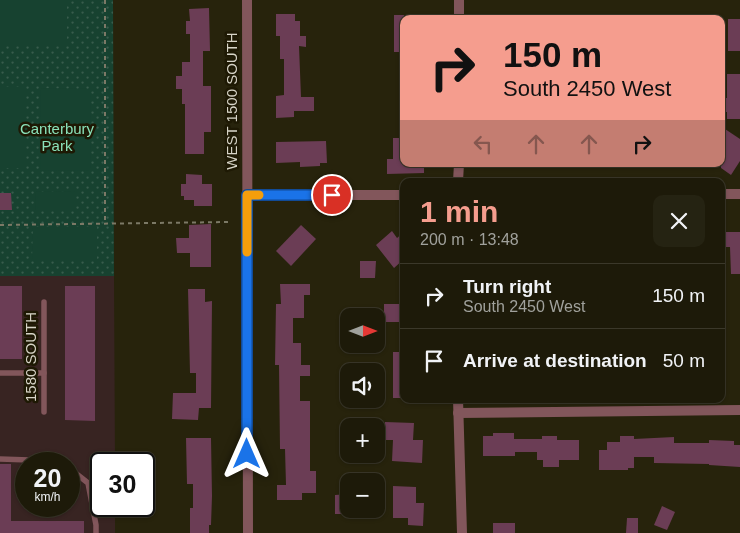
<!DOCTYPE html>
<meta charset="utf-8">
<style>
body{margin:0;font-family:Helvetica,sans-serif;background:#252312;color:#f1f3f6;height:100vh;display:flex;flex-direction:column;font-size:19px;white-space:nowrap}
*{box-sizing:border-box;margin:0}
p{font-size:16px;color:#a0a19c}
.icon{flex:none;width:28px;height:28px;fill:none;stroke:currentColor;stroke-width:2;stroke-linecap:round;stroke-linejoin:round}
.map{position:relative;flex:1;overflow:hidden}
.panel{position:absolute;left:400px;top:178px;width:325px;height:225px;display:flex;flex-direction:column;background:#1d1a09;border-radius:10px;box-shadow:0 1px 4px #0004,0 0 0 1px #3b382a}
.panel>*{flex:none}
.banner{position:absolute;left:400px;top:15px;width:325px;height:152px;border-radius:10px;box-shadow:0 1px 4px #0004,0 0 0 1px #3b382a;background:#f59d8e;color:#111;overflow:hidden}
.needle{width:32px;rotate:90deg}
.tools{position:absolute;left:340px;top:308px;display:grid;gap:10px}
.tools a{display:grid;place-items:center;width:45px;height:45px;border-radius:10px;background:#1d1a09;box-shadow:0 1px 4px #0004,0 0 0 1px #3b382a;font-size:25px}
.speed{position:absolute;left:15px;top:452px;display:flex;gap:10px;font-size:25px;font-weight:700;text-align:center}
.speed>*{display:grid;place-content:center;width:65px;height:65px;border-radius:50%;background:#1d1a09;box-shadow:0 1px 4px #0004,0 0 0 1px #3b382a;line-height:1}
.speed small{font-size:12px;font-weight:400}
.speed .limit{border:2px solid #111;border-radius:8px;background:#fff;color:#111}
.pin{position:absolute;display:grid;place-items:center;width:42px;height:42px;color:#fff;margin:-21px;border:2px solid #fff;border-radius:50%;box-shadow:0 1px 5px #0007}
.me{position:absolute;width:55px;margin:-28px;rotate:0deg;stroke-linejoin:round;filter:drop-shadow(0 0 4px #0008)}
.turn{display:flex;align-items:center;gap:18px;height:105px;padding:0 20px;font-size:22px}
.turn .icon{width:65px;height:65px;stroke-width:2.5}
.turn b{display:block;font-size:35px;line-height:42px}
.lanes{display:flex;align-items:center;height:48px;padding:0 20px;background:#0003;justify-content:center;gap:25px;direction:ltr}
.lanes .off{opacity:.35}
.round{display:grid;place-items:center;flex:none;width:52px;height:52px;border-radius:10px;background:#252312}
.summary{display:flex;align-items:center;justify-content:space-between;height:85px;padding:0 20px}
h1{font-size:30px;font-weight:800;line-height:38px;color:#f59d8e}
ul{padding:0;list-style:none}
li{display:flex;align-items:center;gap:15px;height:65px;padding:0 20px;border-top:1px solid #3b382a}
li div{flex:1}
li b{display:block;font-size:19px}
li em{font-style:normal}
.map>svg:first-child{display:block}
</style>
<div class="map">
<svg width="740" height="533" viewBox="0 0 740 533">
<defs>
<pattern id="green-dots" width="8" height="8" patternUnits="userSpaceOnUse" patternTransform="scale(1.25)"><rect width="8" height="8" fill="#174230"/><path d="M2 2h.1M6 6h.1" fill="none" stroke="#385c4c" stroke-width="1.8" stroke-linecap="round"/></pattern>
</defs>
<rect width="100%" height="100%" fill="#27230c"/>
<path fill="#382422" fill-rule="evenodd" d="M0 276H114L115 464H101V506H115V533H0ZM26 464H69V506H26Z"/>
<path fill="url(#green-dots)" d="M0 0H113L114 276H0Z"/>
<g fill="#174230">
<rect x="0" y="0" width="67" height="44"/>
<rect x="0" y="87" width="25" height="81"/>
<path d="M41 88 91 89 90 170 40 171Z"/>
<path d="M75 191V210H36L35 192Z"/>
<path d="M33 227H97V259H32Z"/>
</g>
<g fill="#6b3d55">
<path d="M209 8 210 51H203V86H211V132H204V154H185V104H182V89H176V76H182V62H190V34H186V21H190L189 9Z"/>
<path d="M276 14H295V21H300V36H306V47L299 46 301 97H314V111H294V117L276 118V96L284 95V59H280V36H276Z"/>
<rect x="394" y="15" width="10" height="37"/>
<rect x="728" y="19" width="12" height="32"/>
<path d="M727 74H740V119H727V112H721V98H727Z"/>
<path d="M725 129 740 139V161L731 175 721 168V135Z"/>
<path d="M393 138H404V164H424V173L387 174V159H393Z"/>
<path d="M326 141 327 163H320V166L300 167V162L276 163V142Z"/>
<path d="M186 174 202 175V184H212V206H194V200H184V196H181V184H186Z"/>
<path d="M0 193H11L12 210H0Z"/>
<path d="M211 224V267H190V253H177L176 238H189V225Z"/>
<path d="M301 225 316 239 291 266 276 251Z"/>
<path d="M392 231 397 238 404 232V259L394 268 376 245Z"/>
<path d="M721 232H740V274H731L730 247H721Z"/>
<path d="M360 261H376L375 278H360Z"/>
<path d="M280 284H310V295H304V318H293V343H301V365H310V376H300V401H310V471H316V493H302V500H277V485H286L285 449H280L279 365H275L276 304H281Z"/>
<rect x="0" y="286" width="22" height="73"/>
<path d="M65 286H95V421L65 420Z"/>
<path d="M188 289H205V302L212 301 211 408H199L198 420 172 419 173 393H196V373H190Z"/>
<rect x="384" y="304" width="20" height="18"/>
<rect x="393" y="352" width="11" height="46"/>
<path d="M385 422 414 423 413 440H423L422 463 392 461 393 440H384Z"/>
<path d="M493 433H514V439H542V436H557V440H579V460H559V467H543V460H537V452H515V456H483V436H493Z"/>
<path d="M620 436H634V439L674 437V443H709V440L734 441V445H740V467L709 465V464L654 463V457H634V468H628V470H599V450H607V442H620Z"/>
<path d="M186 438H211L212 496 211 525H209V533H190V508H193V484H187Z"/>
<path d="M0 464H11V521H84V533H0Z"/>
<path d="M393 486 416 487V503H424L423 526 408 525V518H393Z"/>
<path d="M349 494V514H335V495Z"/>
<path d="M662 506 675 512 667 530 654 525Z"/>
<path d="M627 518H638V533H626Z"/>
<rect x="493" y="523" width="22" height="10"/>
</g>
<g fill="none" stroke-linecap="round" stroke-linejoin="round">
<g stroke="#7c7966" stroke-width="2" stroke-dasharray="4 4" stroke-linecap="butt">
<path d="M105 0V224"/>
<path d="M0 225 229 222"/>
</g>
<g stroke="#82565b" stroke-width="5.5">
<path d="M44 302V412"/>
<path d="M0 373H44"/>
<path d="M0 459 59 461 63 464"/>
<path d="M69 468 88 483 96 525V533"/>
</g>
<g stroke="#82565b" stroke-width="10">
<path d="M247 0 248 533"/>
<path d="M459 19V0"/>
<path d="M458 181 459 164"/>
<path d="M721 194H740"/>
<path d="M247 195H404"/>
<path d="M458 399 462 533"/>
<path d="M458 413 740 410"/>
</g>
</g>
<g fill="none" stroke-linecap="round" stroke-linejoin="round">
<g stroke="#114b97" stroke-width="12">
<path id="route" d="M247 454V195H332"/>
</g>
<use href="#route" stroke="#1a73e8" stroke-width="9"/>
<path stroke="#f59e0b" stroke-width="9" d="M247 252V195H259"/>
</g>
<g text-anchor="middle" stroke-width="5" stroke-linejoin="round" paint-order="stroke">
<g font-size="15" fill="#d7d4c7" stroke="#1e1904">
<text transform="translate(232 101) rotate(-90)" y="5">WEST 1500 SOUTH</text>
<text transform="translate(31 357) rotate(-90)" y="5">1580 SOUTH</text>
</g>
<g font-size="15" fill="#8ae1b9" stroke="#1e1904">
<text x="57" y="134">Canterbury<tspan x="57" dy="17">Park</tspan></text>
</g>
</g>
</svg>
<div class="tools">
<a><svg class="needle" viewBox="-14 -14 28 28"><path d="M0-13l5 13h-10z" fill="#e53935"/><path d="M0 13l5-13h-10z" fill="#a0a19c"/></svg></a>
<a><svg class="icon" aria-label="sound" viewBox="0 0 24 24"><path d="M4 9h4l5-4v14l-5-4H4zM17 9q2 3 0 6"/></svg></a>
<a>+</a>
<a>−</a>
</div>
<div class="speed"><div>20<small>km/h</small></div><div class="limit">30</div></div>
<div class="pin" style="left:332px;top:195px;background:#d93025"><svg class="icon" aria-label="arrive" viewBox="0 0 24 24"><path d="M6 21V4h12l-3 4 3 4H6"/></svg></div>
<svg class="me" style="left:247px;top:454px" viewBox="-20 -20 40 40"><path d="M0-17L14 15 0 8-14 15z" fill="#1a73e8" stroke="#fff" stroke-width="4"/></svg>
<div class="banner">
<div class="turn"><svg class="icon" aria-label="right" viewBox="0 0 24 24"><path d="M7 20v-9h11M14 6l5 5-5 5"/></svg><div><b>150 m</b>South 2450 West</div></div>
<div class="lanes"><svg class="icon off" aria-label="left" viewBox="0 0 24 24"><path d="M17 20v-9H6M10 6l-5 5 5 5"/></svg><svg class="icon off" aria-label="ahead" viewBox="0 0 24 24"><path d="M12 20V5M6 11l6-6 6 6"/></svg><svg class="icon off" aria-label="ahead" viewBox="0 0 24 24"><path d="M12 20V5M6 11l6-6 6 6"/></svg><svg class="icon" aria-label="right" viewBox="0 0 24 24"><path d="M7 20v-9h11M14 6l5 5-5 5"/></svg></div>
</div>
<section class="panel">
<div class="summary"><div><h1>1 min</h1><p>200 m · 13:48</p></div><a class="round"><svg class="icon" aria-label="close" viewBox="0 0 24 24"><path d="M6 6l12 12M18 6L6 18"/></svg></a></div>
<ul>
<li><svg class="icon" aria-label="right" viewBox="0 0 24 24"><path d="M7 20v-9h11M14 6l5 5-5 5"/></svg><div><b>Turn right</b><p>South 2450 West</p></div><em>150 m</em></li>
<li><svg class="icon" aria-label="arrive" viewBox="0 0 24 24"><path d="M6 21V4h12l-3 4 3 4H6"/></svg><div><b>Arrive at destination</b></div><em>50 m</em></li>
</ul>
</section>
</div>
